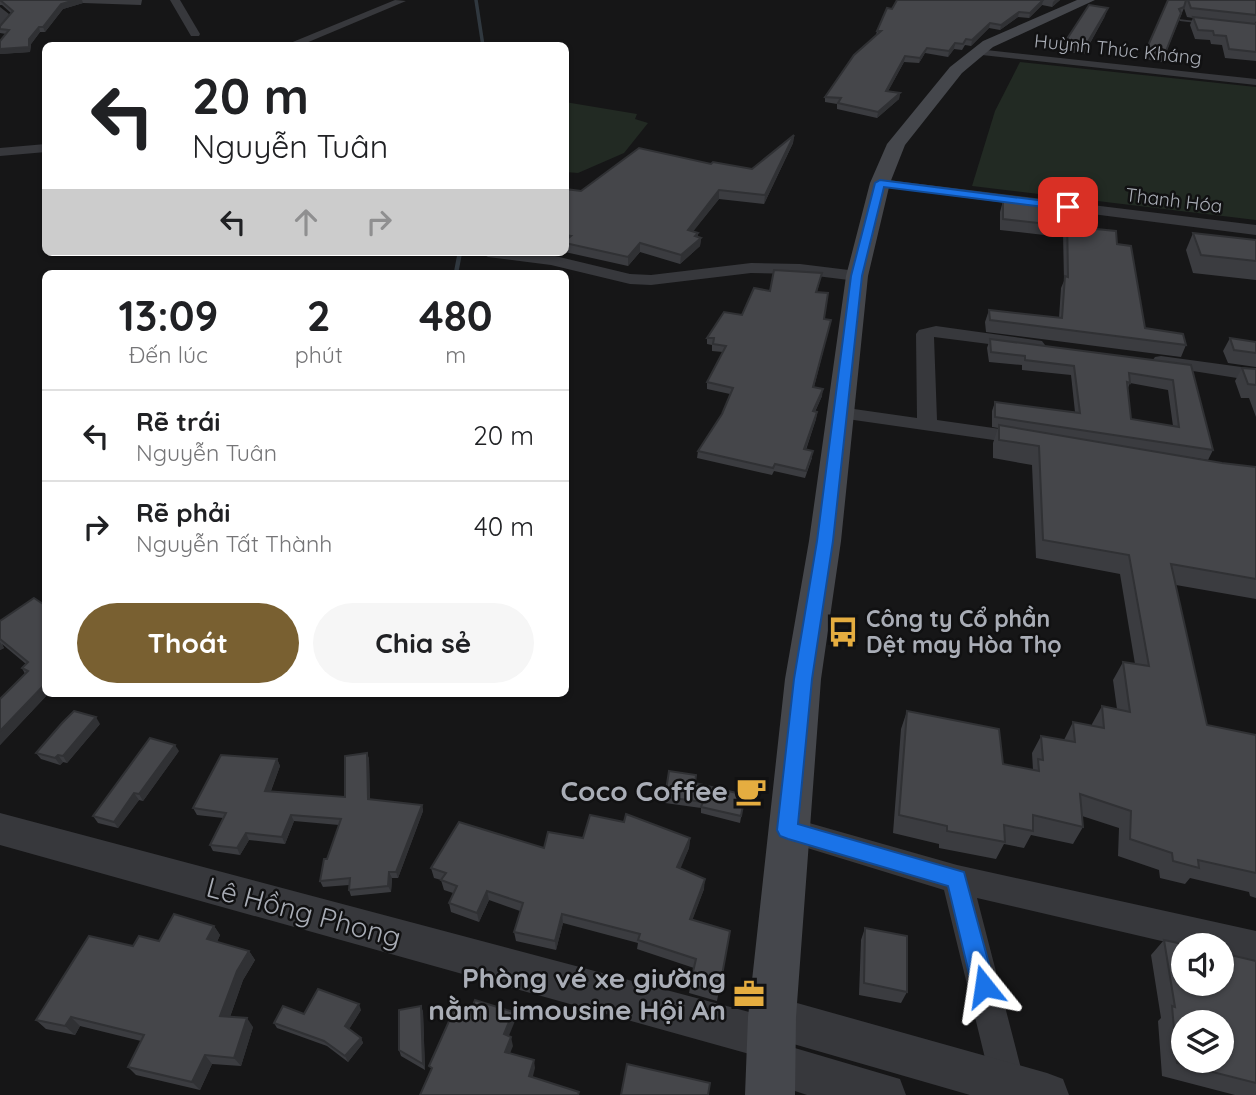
<!DOCTYPE html>
<html lang="vi">
<meta charset="utf-8">
<style>
body{margin:0;font-family:Quicksand,sans-serif;background:#f6f6f6;color:#202124;height:100vh;display:flex;flex-direction:column;font-size:26px;white-space:nowrap}
*{box-sizing:border-box;margin:0}
p{font-size:23px;color:#757577}
.icon{flex:none;width:38px;height:38px;fill:none;stroke:currentColor;stroke-width:2;stroke-linecap:round;stroke-linejoin:round}
.map{position:relative;flex:1;overflow:hidden}
.panel{position:absolute;left:42px;top:270px;width:527px;height:427px;display:flex;flex-direction:column;background:#fff;border-radius:10px;box-shadow:0 2px 5px #0004}
.panel>*{flex:none}
.banner{position:absolute;left:42px;top:42px;width:527px;height:214px;border-radius:10px;box-shadow:0 2px 5px #0004;background:#fff;color:#202124;overflow:hidden}
.buttons{position:absolute;left:1171px;top:933px;display:grid;gap:14px}
.buttons a{display:grid;place-items:center;width:63px;height:63px;border-radius:50%;background:#fff;box-shadow:0 2px 5px #0004;font-size:35px}
.pin{position:absolute;display:grid;place-items:center;width:60px;height:60px;color:#fff;margin:-30px;border-radius:14px;box-shadow:0 4px 10px #0006}
.me{position:absolute;width:77px;margin:-38px;rotate:345deg;stroke-linejoin:round;filter:drop-shadow(0 0 5px #0008)}
.turn{display:flex;align-items:center;gap:24px;height:147px;padding:0 35px;font-size:32px}
.turn .icon{width:91px;height:91px;stroke-width:2.5}
.turn b{display:block;font-size:49px;line-height:60px}
.lanes{display:flex;align-items:center;height:66px;padding:0 35px;background:#0003;justify-content:center;gap:35px;direction:ltr}
.lanes .off{opacity:.35}
.eta{display:flex;justify-content:space-evenly;align-items:center;height:119px;text-align:center}
.eta b{font-size:42px;font-weight:700;line-height:49px}
.button{display:flex;gap:14px;margin-top:auto;padding:14px 35px}
.button a{flex:1;height:80px;border-radius:42px;background:#796031;color:#fff;font-size:28px;font-weight:700;line-height:80px;text-align:center}
.button a+a{background:#f6f6f6;color:#202124}
ul{padding:0;list-style:none}
li{display:flex;align-items:center;gap:21px;height:91px;padding:0 35px;border-top:2px solid #e0e0e0}
li div{flex:1}
li b{display:block;font-size:26px}
li em{font-style:normal}
.map>svg:first-child{display:block}
</style>
<div class="map">
<svg width="1256" height="1095" viewBox="0 0 1256 1095">
<rect width="100%" height="100%" fill="#161617"/>
<g fill="#222a23">
<path d="M1020 62 1256 87V220L972 186 995 111Z"/>
<path d="M565 102 637 114 635 119 648 123 624 153 578 173 565 172Z"/>
</g>
<g fill="none" stroke-linecap="round" stroke-linejoin="round">
<path stroke="#30383f" stroke-width="3.5" d="M476 0 483 46"/>
<path stroke="#30383f" stroke-width="4.5" d="M456 273 460 252"/>
<path fill="#37383c" fill-rule="evenodd" d="M1178 19 1205 22 1207 23 1205 24 1180 21Z"/>
<g fill="#37383c" fill-rule="evenodd">
<path d="M170 0H180L200 34 199 36H191Z"/>
<path d="M395 0 406 1 299 46H283Z"/>
<path d="M0 7 9 14 5 24 0 27Z"/>
<path d="M977 49 1256 79V85L973 54 972 52Z"/>
<path d="M46 144V152L0 156V148Z"/>
<path d="M880 179 1256 225V235L875 186 873 183Z"/>
<path d="M480 252 551 255 630 274 651 275 751 263 800 264 857 271 865 276 857 281 800 274 751 273 651 285 630 284 551 265 488 257Z"/>
<path d="M936 326 1042 341 1045 345 1042 349 1036 350 934 337 937 420 1028 433 1035 435 1038 439 1035 443 1028 445 833 417 830 413 833 409 840 407 917 418 916 334 919 330Z"/>
<path d="M1161 356 1256 369V381L1155 365 1152 361 1155 357Z"/>
<path d="M788 817 957 865 1256 931V963L1222 955V945L1183 946 977 898 1025 1084 1020 1095H994L944 890 778 839 773 830 778 821Z"/>
</g>
<path fill="#37383c" fill-rule="evenodd" d="M0 813 753 1013 757 1002 772 996 1047 1073 1063 1079 1069 1095H970L790 1043 788 1046 900 1079 906 1095H807L756 1078 749 1063 753 1055 0 845Z"/>
<path fill="#45474c" fill-rule="evenodd" d="M1077 0H1095L993 47 962 73 905 145 890 183 868 276 841 541 821 679 796 1017 795 1095H745L748 1017 785 679 809 541 846 276 870 183 887 144 950 67 983 41Z"/>
</g>
<g fill="#3b3c40" fill-rule="evenodd">
<path d="M0 0H142L141 5 83 3 63 9 45 32H40L31 44 30 52 0 54V41L6 34 0 33V26L11 13 2 5H0Z"/>
<path d="M897 0H1060L1052 7 1042 5 1029 18 1018 17 1000 30 989 28 971 46 965 45 962 50 954 49 948 57 925 53 919 63 904 62 888 91 900 93 899 99 877 118 837 109V104L825 102V97L876 35 877 31Z"/>
<path d="M1168 0H1256V21L1255 24H1256V61L1225 58 1222 45 1211 44 1210 40 1195 39 1190 25 1193 18 1187 17 1184 8 1162 62 1144 59Z"/>
<path d="M1105 16 1084 54 1062 51 1065 42Z"/>
<path d="M794 135 793 143 764 204 719 199 693 231 698 233V237L701 238 700 246 680 264 640 252 628 266 565 252V189L581 191 711 164 752 169Z"/>
<path d="M1003 201 1067 214 1086 228 1117 244 1145 328 1186 345 1181 357 986 332 985 322 989 310 1059 318 1061 288 1064 281 1063 233 1062 237 1000 230V212Z"/>
<path d="M1193 233 1256 240V280L1193 273 1186 250Z"/>
<path d="M822 273 817 292 824 319 831 320 814 387 822 396 815 412H817L816 419 806 450 812 458 805 478 774 471 772 475 697 458 698 451 722 414 730 394 707 389V382L723 352 712 351V345L707 344V338L742 315 770 291Z"/>
<path d="M1230 338 1256 342V367L1228 363 1223 351Z"/>
<path d="M990 339 1191 365 1213 450 1208 460 1176 455 1222 463 1256 467V599L1176 585 1207 725 1256 735V898L1250 896 1249 892 1190 878 1185 884 1160 878 1159 870 1118 856 1119 828 1082 816 1083 827 1073 844 1031 835 1024 848 1004 844 996 859 939 848V844L893 833 901 729 907 711 1003 764 1033 770 1032 753 1041 736 1064 740 1073 722 1092 726V724L1102 706 1117 709 1113 680 1123 662 1135 664 1120 574 1036 558 1032 465 993 458V443L998 428 992 427V411L995 402 1075 412 1071 375 1022 370V365L989 362 987 348ZM1130 383 1168 390 1173 426 1131 419 1128 388Z"/>
<path d="M1242 368 1256 369V417L1249 398H1241L1235 381Z"/>
<path d="M34 598 46 693H49L0 745V699L25 674 22 668 26 664 2 644 4 648 0 650V621Z"/>
<path d="M72 693H90L87 697Z"/>
<path d="M100 724 67 763 63 762 60 765 41 759 36 753Z"/>
<path d="M179 751 143 801 139 800 118 828 98 823 93 816Z"/>
<path d="M367 753 369 759 370 800 422 805 423 811 398 878H392L391 892 351 896 349 890V885L323 887 320 881 339 825 294 821 285 844 249 840 240 855 213 851 210 845 223 818 197 815 193 808 277 759 280 766 271 791 345 797Z"/>
<path d="M696 783 745 795 740 823 701 813V808L665 803V797Z"/>
<path d="M690 838 689 848 680 868 704 889 692 920 730 931 717 1001 689 993 694 968 637 949 638 943 563 923 556 950 516 941 514 932 520 911 489 900 479 922 451 912 449 903 453 893 444 890 441 880 434 878 431 868 544 848Z"/>
<path d="M214 926 220 935 217 942 249 951 255 960 243 980 230 1017 253 1027 241 1066 212 1064 200 1090 136 1075 128 1067 141 1041 80 1026 75 1035 46 1029 36 1020 133 946 159 941Z"/>
<path d="M865 928 907 992 901 1003 859 995 861 940Z"/>
<path d="M1164 940 1256 961V1095H1235L1162 1076 1158 1021 1161 1018 1151 955Z"/>
<path d="M421 1006 423 1012 425 1070 401 1056 399 1050Z"/>
<path d="M361 1010 349 1029 361 1038 363 1043 348 1062 327 1046 277 1028 274 1023 304 1014Z"/>
</g>
<g fill="#303134">
<path d="M75 0H82L83 3 63 9 45 32 43 27 61 4Z"/>
<path d="M1043 0 1042 5 1029 18 1030 13Z"/>
<path d="M1055 0H1060L1052 7 1053 2Z"/>
<path d="M1108 8 1105 16 1084 54 1086 45Z"/>
<path d="M1019 12 1018 17 1000 30 1001 25Z"/>
<path d="M990 23 989 28 971 46 972 40Z"/>
<path d="M39 27 40 32 31 44 30 52 0 54V49L29 39Z"/>
<path d="M955 43 954 49 948 57 949 51Z"/>
<path d="M927 48 925 53 919 63 920 58Z"/>
<path d="M905 56 904 62 885 97 886 91Z"/>
<path d="M900 93 899 99 877 118 878 112Z"/>
<path d="M794 135 793 143 764 204 765 195Z"/>
<path d="M719 190V199L688 238V230Z"/>
<path d="M698 233V240L701 238 700 246 680 264 681 255Z"/>
<path d="M640 243V252L628 266V257Z"/>
<path d="M823 389 822 396 812 418 813 411Z"/>
<path d="M817 412 816 419 803 457 804 449Z"/>
<path d="M0 642 4 648 0 650Z"/>
<path d="M46 683V693H49L0 745V731Z"/>
<path d="M96 717 100 724 67 763 63 756Z"/>
<path d="M175 745 179 751 143 801 139 794Z"/>
<path d="M367 753 369 759 370 806 368 799Z"/>
<path d="M58 755 63 762 60 765 55 758Z"/>
<path d="M277 759 280 766 268 798 265 791Z"/>
<path d="M134 793 139 800 118 828 114 822Z"/>
<path d="M422 805 423 811 398 878 396 872Z"/>
<path d="M291 815 294 821 285 844 282 837Z"/>
<path d="M246 833 249 840 240 855 237 848Z"/>
<path d="M690 838 689 848 677 877V867Z"/>
<path d="M389 872 392 878 391 892 388 886Z"/>
<path d="M705 879 704 889 689 929 690 919Z"/>
<path d="M487 891 489 900 479 922 477 913Z"/>
<path d="M562 914 563 923 556 950 555 941Z"/>
<path d="M214 926 220 935 214 948 207 939Z"/>
<path d="M249 951 255 960 243 980 227 1025 220 1016 237 971Z"/>
<path d="M359 1004 361 1010 348 1031 345 1026Z"/>
<path d="M421 1006 423 1012 425 1070 423 1064Z"/>
<path d="M513 1012 515 1021 506 1043 504 1034Z"/>
<path d="M71 1017 80 1026 75 1035 65 1026Z"/>
<path d="M247 1018 253 1027 241 1066 234 1058Z"/>
<path d="M511 1037 513 1046 507 1061 505 1052Z"/>
<path d="M361 1038 363 1043 348 1062 345 1056Z"/>
<path d="M205 1055 212 1064 200 1090 192 1082Z"/>
<path d="M534 1060 535 1068 531 1084 529 1076Z"/>
</g>
<g fill="#45464a" stroke="#303134" stroke-width="2" fill-rule="evenodd">
<path d="M0 0H75L61 4 43 27H39L29 39V47L0 49V41L9 30 0 29V26L13 11Z"/>
<path d="M897 0H1043L1030 13 1019 12 1001 25 990 23 972 40 966 39 963 44 955 43 949 51 927 48 920 58 905 56 886 91 900 93 878 112 838 103 841 98 825 97 854 55 881 31H877L887 8 892 9Z"/>
<path d="M1168 0H1186L1184 7 1179 9 1181 13 1166 51 1147 48Z"/>
<path d="M1188 0H1256V15L1191 8Z"/>
<path d="M1089 5 1108 8 1086 45 1065 42Z"/>
<path d="M1193 17 1256 24V52L1229 49 1226 36 1214 35 1213 31 1198 30Z"/>
<path d="M794 135 765 195 719 190 688 230 698 233 695 236 701 238 681 255 640 243 628 257 565 243V241L571 236 565 235V189L581 191 639 148 711 164 713 162 752 169Z"/>
<path d="M1003 201 1067 209V214L1085 217 1086 228 1116 231 1117 244 1131 246 1145 328 1183 334 1186 345 990 320 989 310 1062 318 1065 276 1068 277 1067 216 1065 226 1003 219Z"/>
<path d="M1193 233 1256 240V261L1201 255Z"/>
<path d="M774 270 822 273 816 292 828 293 824 319 831 320 813 387 823 389 813 411 817 412 804 449 813 451 806 471 775 464 773 468 698 451 722 414 733 388 707 382 726 346 713 344 714 338H707L724 312 742 315 754 288 770 291Z"/>
<path d="M1230 338 1256 342V353L1234 350Z"/>
<path d="M990 339 1191 365 1213 450 995 417V402L1080 413 1074 366 1025 360V356L991 352ZM1129 373 1173 380 1179 427 1131 419 1127 382 1130 383Z"/>
<path d="M1242 368 1256 369V385L1248 384Z"/>
<path d="M999 425 1222 463 1256 467V579L1171 564 1207 725 1256 735V873L1198 860 1199 868 1173 861 1172 853 1130 839 1131 811 1080 794 1083 827 1033 815V831L1004 825 1005 842 947 831V826L899 815 907 711 999 729 1003 764 1039 771 1038 759 1043 760 1041 736 1075 742 1073 722 1104 728 1102 706 1130 712 1123 662 1149 666 1129 555 1043 540 1039 446 999 440Z"/>
<path d="M34 598 46 606V683L0 731V699L28 671 22 668 28 662 0 639V621Z"/>
<path d="M74 711 96 717 63 756 58 755 55 758 36 753 62 723Z"/>
<path d="M150 738 175 745 139 794 134 793 114 822 93 816Z"/>
<path d="M367 753 368 799 422 805 396 872H389L388 886 349 890 350 878 320 881 324 859H327L341 819 291 815 282 837 246 833 237 848 210 845 226 813 193 808 221 755 277 759 265 791 345 797V756Z"/>
<path d="M669 771 696 775 695 783 745 795 741 816 701 807 703 802 665 797Z"/>
<path d="M626 814 690 838 677 867 705 879 690 919 730 931 719 992 690 985 696 959 638 940 640 934 562 914 555 941 514 932 523 903 487 891 477 913 449 903 457 886 441 880 446 873 431 868 459 822 544 848 548 832 583 838 590 815 624 822Z"/>
<path d="M174 914 214 926 207 939 249 951 237 971 220 1016 247 1018 234 1058 205 1055 192 1082 128 1067 144 1035 71 1017 65 1026 36 1020 89 936 133 946 139 936 159 941Z"/>
<path d="M865 928 907 936V992L864 983Z"/>
<path d="M1164 940 1187 945H1183V984H1222V953L1256 961V1083L1177 1063 1172 1006 1175 1007ZM1183 1022H1222V1060H1183Z"/>
<path d="M318 989 359 1004 345 1026 361 1038 345 1056 324 1041 274 1023 283 1006 304 1014Z"/>
<path d="M475 1000 513 1012 504 1034 511 1037 505 1052 534 1060 529 1076 579 1092 578 1095H420L432 1068 429 1066 454 1010 469 1015Z"/>
<path d="M421 1006 423 1064 399 1050V1010Z"/>
<path d="M627 1064 710 1083 708 1095H621Z"/>
</g>
<path fill="#1a73e8" stroke="#114b97" stroke-width="2" d="M880 180 1068 204 1073 207 1068 210 884 187 862 276 833 541 812 679 798 824 964 872 995 986 992 994 984 998 976 994 972 986 948 886 788 839 780 836 777 830 794 679 817 541 851 276 875 183Z"/>
<defs>
<g id="bus-bare" transform="scale(2.415)"><path d="M-5-6H5V4H4V6H2V4H-2V6H-4V4H-5ZM-3.5-4V0h7V-4ZM-3.5 1.2v1.5H-2V1.2ZM2 1.2v1.5H3.5V1.2Z" fill="#e5ad40" stroke="#111112" stroke-width="2.5" paint-order="stroke"/></g>
<g id="cafe-bare" transform="scale(2.415)"><path d="M-5.5-4.5H6V0H3Q3 3.5 0 3.5H-2.5Q-5.5 3.5-5.5 0ZM3-3.2v2h1.7v-2ZM-6 4.5H4V6H-6Z" fill="#e5ad40" stroke="#111112" stroke-width="2.5" paint-order="stroke"/></g>
<g id="office-bare" transform="scale(2.415)"><path d="M-6-3h4V-5.5h4V-3h4V5H-6ZM-1-4.5V-3h2v-1.5ZM-6 0V1H6V0Z" fill="#e5ad40" stroke="#111112" stroke-width="2.5" paint-order="stroke"/></g>
</defs>
<g fill-rule="evenodd">
<use href="#bus-bare" x="843" y="632"/>
<use href="#cafe-bare" x="751" y="791"/>
<use href="#office-bare" x="749" y="994"/>
</g>
<g text-anchor="middle" stroke-width="5" stroke-linejoin="round" paint-order="stroke">
<g font-size="19" fill="#a9adb6" stroke="#111112">
<text transform="translate(1118 49) rotate(6)" y="7">Huỳnh Thúc Kháng</text>
<text transform="translate(1174 200) rotate(7)" y="7">Thanh Hóa</text>
</g>
<g font-size="23" font-weight="bold" fill="#a9adb6" stroke="#111112" text-anchor="start">
<text x="866" y="627">Công ty Cổ phần<tspan x="866" dy="26">Dệt may Hòa Thọ</tspan></text>
</g>
<g font-size="28" font-weight="bold" fill="#a9adb6" stroke="#111112" text-anchor="end">
<text x="728" y="801">Coco Coffee</text>
<text x="726" y="988">Phòng vé xe giường<tspan x="726" dy="32">nằm Limousine Hội An</tspan></text>
</g>
<g font-size="28" fill="#a9adb6" stroke="#111112">
<text transform="translate(304 912) rotate(15)" y="10">Lê Hồng Phong</text>
</g>
</g>
</svg>
<div class="buttons">
<a><svg class="icon" aria-label="sound" viewBox="0 0 24 24"><path d="M4 9h4l5-4v14l-5-4H4zM17 9q2 3 0 6"/></svg></a>
<a><svg class="icon" aria-label="layers" viewBox="0 0 24 24"><path d="M12 4l9 5-9 5-9-5zM3 14l9 5 9-5"/></svg></a>
</div>
<div class="pin" style="left:1068px;top:207px;background:#d93025"><svg class="icon" aria-label="arrive" viewBox="0 0 24 24"><path d="M6 21V4h12l-3 4 3 4H6"/></svg></div>
<svg class="me" style="left:984px;top:986px" viewBox="-20 -20 40 40"><path d="M0-17L14 15 0 8-14 15z" fill="#1a73e8" stroke="#fff" stroke-width="4"/></svg>
<div class="banner">
<div class="turn"><svg class="icon" aria-label="left" viewBox="0 0 24 24"><path d="M17 20v-9H6M10 6l-5 5 5 5"/></svg><div><b>20 m</b>Nguyễn Tuân</div></div>
<div class="lanes"><svg class="icon" aria-label="left" viewBox="0 0 24 24"><path d="M17 20v-9H6M10 6l-5 5 5 5"/></svg><svg class="icon off" aria-label="ahead" viewBox="0 0 24 24"><path d="M12 20V5M6 11l6-6 6 6"/></svg><svg class="icon off" aria-label="right" viewBox="0 0 24 24"><path d="M7 20v-9h11M14 6l5 5-5 5"/></svg></div>
</div>
<section class="panel">
<div class="eta">
<div><b>13:09</b><p>Đến lúc</p></div>
<div><b>2</b><p>phút</p></div>
<div><b>480</b><p>m</p></div>
</div>
<ul>
<li><svg class="icon" aria-label="left" viewBox="0 0 24 24"><path d="M17 20v-9H6M10 6l-5 5 5 5"/></svg><div><b>Rẽ trái</b><p>Nguyễn Tuân</p></div><em>20 m</em></li>
<li><svg class="icon" aria-label="right" viewBox="0 0 24 24"><path d="M7 20v-9h11M14 6l5 5-5 5"/></svg><div><b>Rẽ phải</b><p>Nguyễn Tất Thành</p></div><em>40 m</em></li>
</ul>
<div class="button"><a>Thoát</a><a>Chia sẻ</a></div>
</section>
</div>
